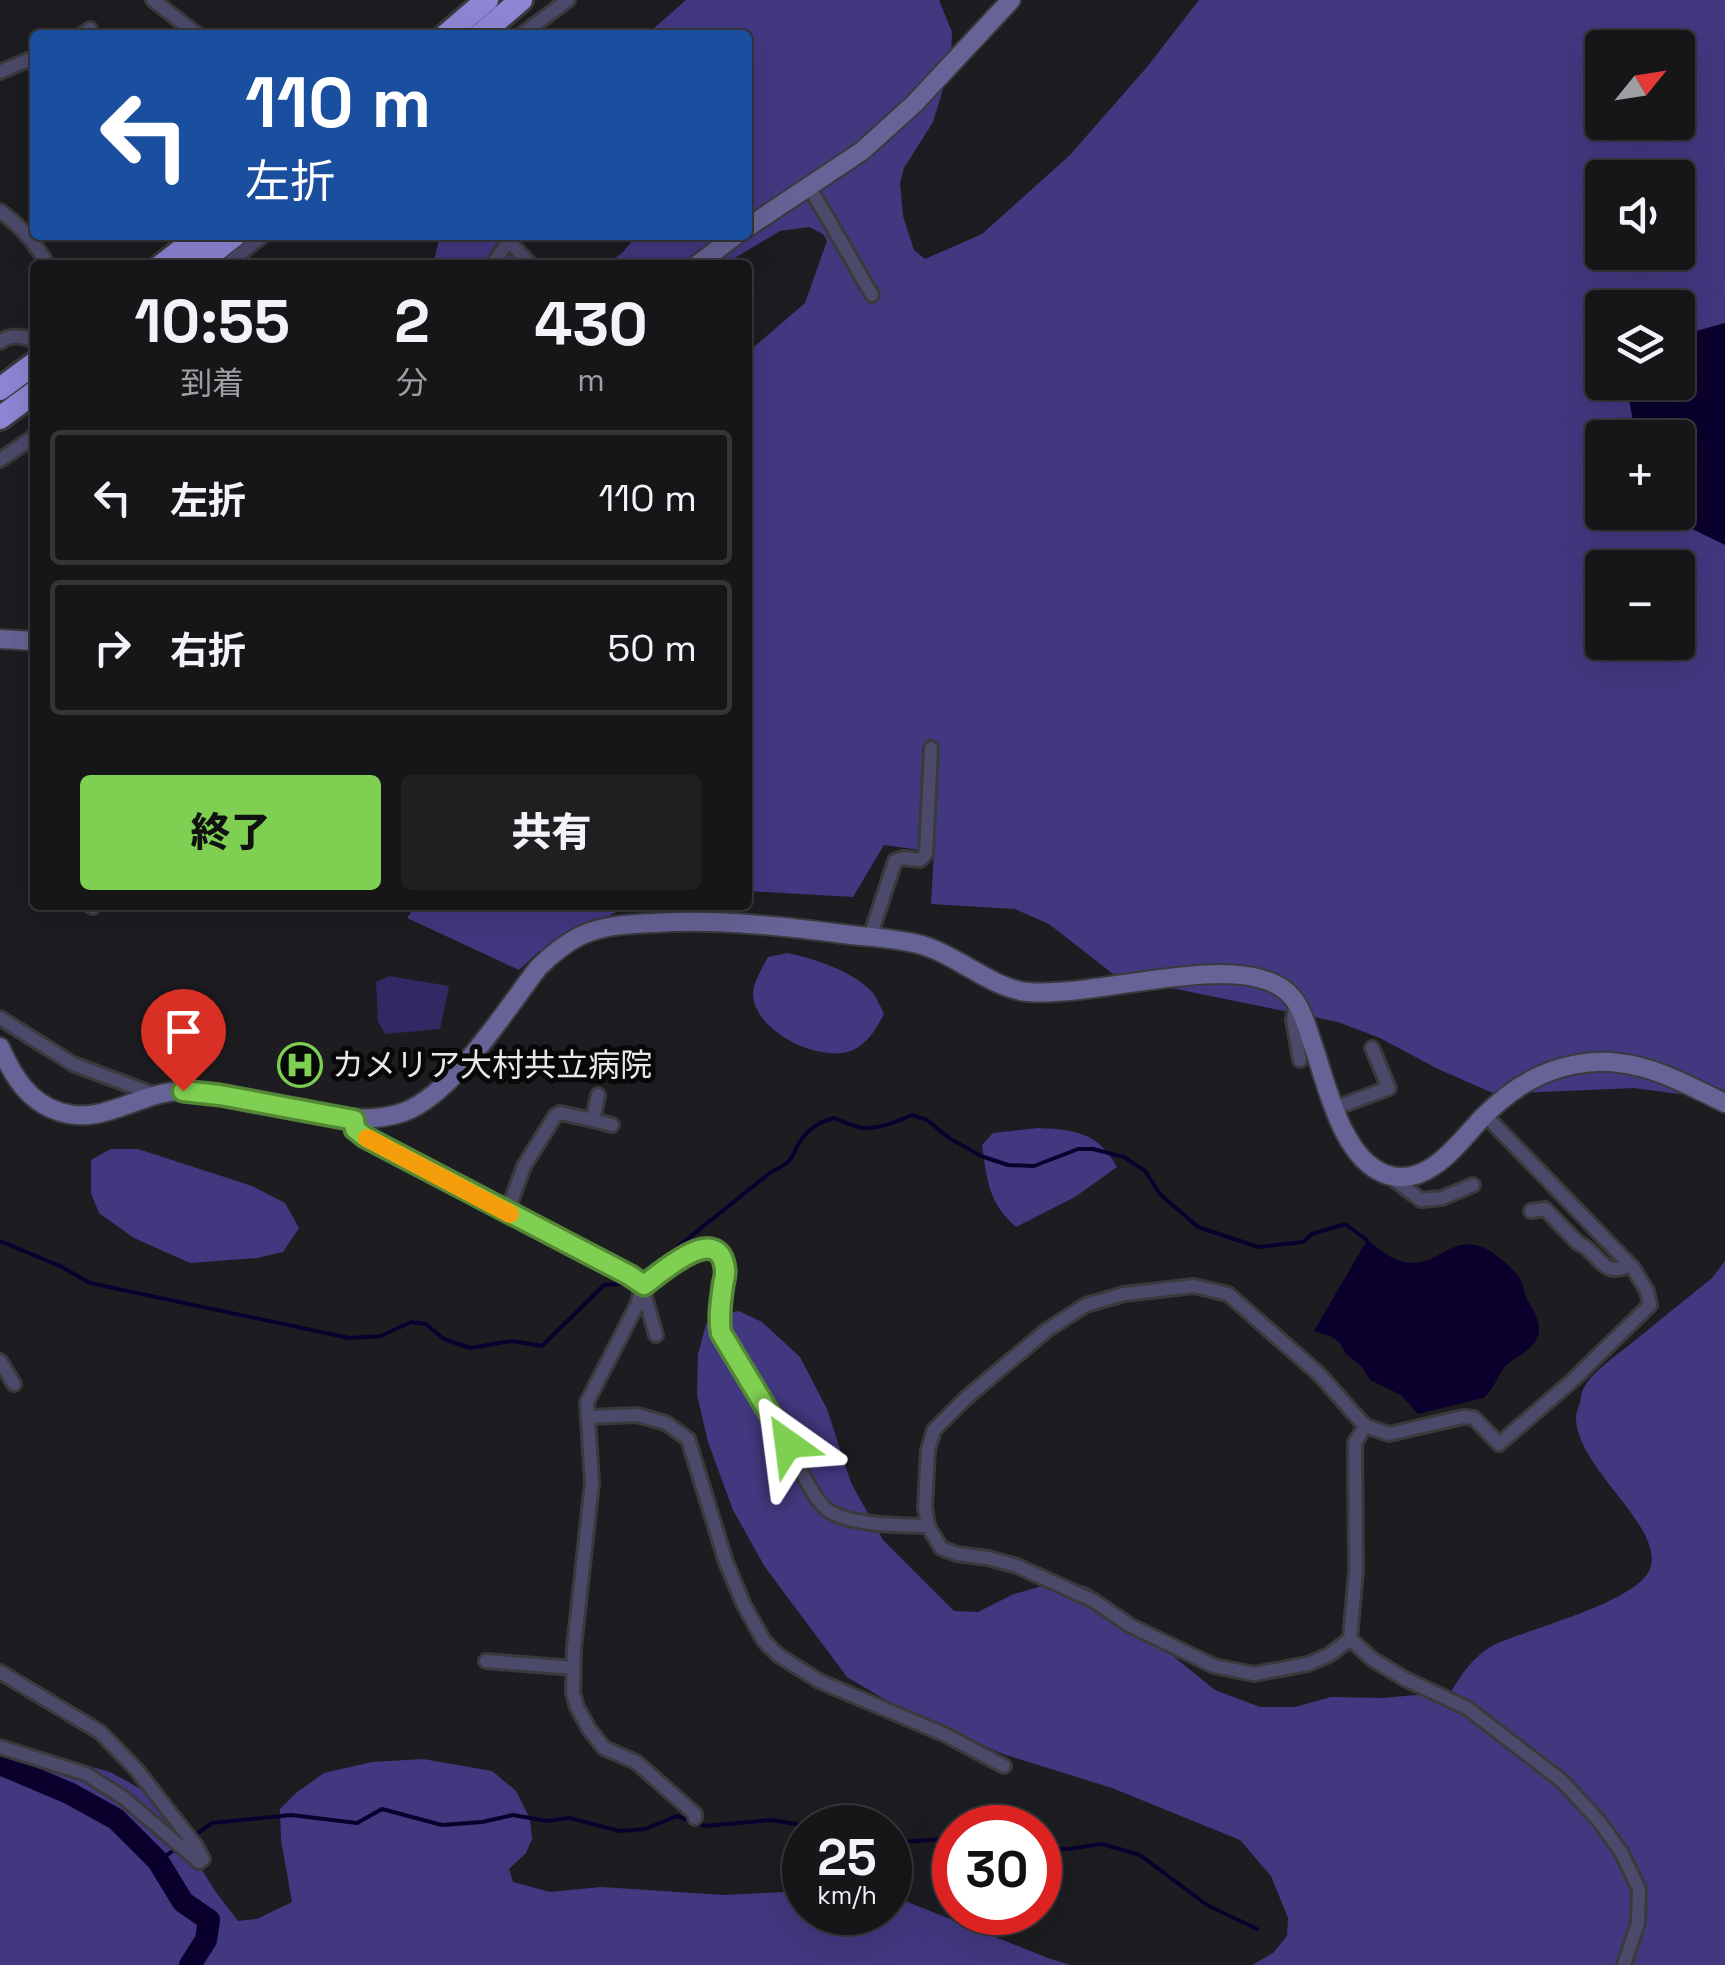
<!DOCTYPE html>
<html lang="ja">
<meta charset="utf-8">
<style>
body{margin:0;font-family:"Space Grotesk","Noto Sans JP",sans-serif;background:#1f1f22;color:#f1f3f6;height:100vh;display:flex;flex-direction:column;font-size:38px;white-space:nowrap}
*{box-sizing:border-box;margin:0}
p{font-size:32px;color:#9e9fa2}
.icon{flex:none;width:55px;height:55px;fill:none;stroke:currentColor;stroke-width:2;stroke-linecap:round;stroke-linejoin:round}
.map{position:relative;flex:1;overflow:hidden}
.drawer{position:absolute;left:30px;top:260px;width:722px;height:650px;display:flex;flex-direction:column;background:#161619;border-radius:10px;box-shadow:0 10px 40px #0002,0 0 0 2px #353538}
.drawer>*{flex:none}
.banner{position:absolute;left:30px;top:30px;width:722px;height:210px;border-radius:10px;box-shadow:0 10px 40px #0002,0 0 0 2px #353538;background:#1a4fa0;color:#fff;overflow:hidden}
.needle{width:65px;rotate:60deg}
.controls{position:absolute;left:1585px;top:30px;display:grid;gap:20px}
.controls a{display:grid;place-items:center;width:110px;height:110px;border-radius:10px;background:#161619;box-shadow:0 10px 40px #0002,0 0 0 2px #353538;font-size:50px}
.speed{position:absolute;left:782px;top:1805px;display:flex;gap:20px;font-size:50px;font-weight:700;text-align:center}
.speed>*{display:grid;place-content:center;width:130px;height:130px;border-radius:50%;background:#161619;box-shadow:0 10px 40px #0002,0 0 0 2px #353538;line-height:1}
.speed small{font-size:25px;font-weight:400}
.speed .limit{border:15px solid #d22;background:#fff;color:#111}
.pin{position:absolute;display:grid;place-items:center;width:85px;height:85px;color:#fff;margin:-102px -42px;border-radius:50% 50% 50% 0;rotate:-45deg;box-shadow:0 0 10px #0007}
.pin .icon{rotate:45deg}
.me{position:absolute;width:110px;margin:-55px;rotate:329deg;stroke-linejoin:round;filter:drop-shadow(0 0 8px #0008)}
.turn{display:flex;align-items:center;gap:35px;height:210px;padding:0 50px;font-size:45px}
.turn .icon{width:130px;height:130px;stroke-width:2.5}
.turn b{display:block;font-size:70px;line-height:85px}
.eta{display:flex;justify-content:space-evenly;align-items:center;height:170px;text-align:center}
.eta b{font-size:60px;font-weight:800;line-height:70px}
.button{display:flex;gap:20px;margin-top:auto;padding:20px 50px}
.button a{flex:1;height:115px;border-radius:10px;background:#7fd052;color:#111;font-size:40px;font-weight:800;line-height:115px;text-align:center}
.button a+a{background:#1f1f22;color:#f1f3f6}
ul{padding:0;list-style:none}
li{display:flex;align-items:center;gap:30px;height:135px;margin:0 20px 15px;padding:0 30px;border:5px solid #353538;border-radius:10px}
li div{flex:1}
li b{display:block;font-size:38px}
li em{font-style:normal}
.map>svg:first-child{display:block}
</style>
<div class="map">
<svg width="1725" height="1965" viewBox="0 0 1725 1965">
<rect width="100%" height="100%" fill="#1d1d21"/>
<path fill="#312963" d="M389 976 449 986 440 1029 385 1034 378 1021 376 982Z"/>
<g fill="#423880" fill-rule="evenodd">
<path d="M686 0H939L952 32 951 63 933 122 904 168 900 183 903 216 914 250 925 259 982 234 1070 155 1147 67 1199 0H1725V1100L1634 1088 1495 1094 1438 1069 1380 1038 1338 1022 1117 977 1049 924 1015 909 931 904 934 852 884 845 853 897 748 891V352L805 303 827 241 823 234 809 227 780 231 723 265H606L623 252 637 235H748V35H646ZM1602 48H1678V122H1602ZM1602 178H1678V252H1602ZM1602 308H1678V382H1602ZM1602 438H1678V512H1602ZM1602 568H1678V642H1602Z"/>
<path d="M440 235H514L543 265H433Z"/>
<path d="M416 905H630L538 952 519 970 407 918Z"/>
<path d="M787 953C813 958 855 972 873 993 877 999 881 1008 884 1014 876 1029 869 1042 853 1050 821 1064 754 1032 753 994 753 983 763 967 768 957Z"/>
<path d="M1038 1128C1077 1130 1097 1132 1117 1167L1075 1197 1016 1227C988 1202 987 1180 982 1145L993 1133Z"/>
<path d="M111 1149H138L252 1186 285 1203 299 1228 283 1252 257 1258 190 1263 134 1238 99 1213 91 1193V1160Z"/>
<path d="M1725 1261V1965H1252L1273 1953 1287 1936 1288 1918 1271 1876 1240 1840 1112 1788 1006 1755 918 1719 847 1677 765 1567 733 1510 708 1442 697 1395 698 1354 706 1324 721 1314 739 1311 762 1322 800 1357 827 1409 851 1483 883 1540 954 1611 978 1612 1014 1594 1053 1583 1086 1586 1129 1614 1173 1656 1215 1690 1260 1707H1295L1331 1697 1382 1698 1451 1692C1463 1672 1476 1653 1498 1643 1531 1629 1634 1602 1649 1571 1669 1530 1575 1468 1576 1417 1576 1412 1579 1407 1580 1403 1581 1398 1581 1392 1584 1388 1591 1373 1615 1356 1628 1346 1656 1323 1684 1301 1712 1278Z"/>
<path d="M0 1752 50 1755 110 1772 141 1789 179 1833 215 1891 238 1921 257 1919 292 1902 281 1840 280 1809 296 1793 324 1773 372 1762 423 1759 492 1771 516 1791 530 1819 532 1839 526 1853 509 1869 513 1882 550 1892 601 1887 724 1895 805 1891V1912H890V1895L1048 1958 1071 1965H0Z"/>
</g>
<g fill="#0b002d">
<path d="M1725 323V545L1684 525 1675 513 1678 512V438L1636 437 1626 383 1678 382V336Z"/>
<path d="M1367 1240C1377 1247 1388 1257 1400 1261 1435 1271 1448 1236 1479 1246 1492 1250 1513 1267 1520 1279 1524 1286 1524 1294 1528 1301 1534 1310 1542 1324 1538 1336 1533 1351 1515 1356 1505 1367 1496 1377 1495 1389 1483 1398L1418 1414 1401 1395 1370 1380 1362 1367 1346 1354 1340 1343 1332 1337 1314 1331Z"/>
</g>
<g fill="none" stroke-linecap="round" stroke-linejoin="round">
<g stroke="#0b002d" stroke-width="4">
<path d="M0 1241 60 1266 90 1283 349 1338 381 1336 411 1322 426 1324 444 1339 470 1348 512 1341 542 1346 604 1285 632 1283"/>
<path d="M640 1277 771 1172C801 1158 788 1155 804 1136 812 1126 822 1122 833 1118 843 1121 856 1128 865 1128 882 1128 896 1122 912 1115L927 1120 949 1138 981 1156 1008 1165 1034 1166 1078 1149H1093L1124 1157 1145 1171 1160 1194 1198 1227 1258 1247 1303 1242 1312 1234 1345 1224 1367 1240"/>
<path d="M195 1835 212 1823 291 1815 357 1823 382 1809 442 1825 482 1822 513 1815 547 1821 569 1818 620 1831 645 1829 677 1816 705 1826 771 1820 821 1828"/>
<path d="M890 1843 941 1839 955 1841"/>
<path d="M1040 1849H1068L1102 1844 1140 1855 1207 1905 1257 1929"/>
<path d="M158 1861 177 1848"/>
</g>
<path stroke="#0b002d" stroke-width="22" d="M0 1764 69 1793 116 1819 158 1861 183 1902 209 1920 206 1940 190 1965"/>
<g stroke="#3a3a3d" stroke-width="18">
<g id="street">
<path d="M153 0 198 35"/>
<path d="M82 35 90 29"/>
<path d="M521 35 568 0"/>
<path d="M0 72 35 57"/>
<path d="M809 186 872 295"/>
<path d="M0 211C20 225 36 244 48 265"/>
<path d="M503 235 531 265"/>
<path d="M226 265 264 235"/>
<path d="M492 265 508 242"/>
<path d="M0 342C11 333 23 337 35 340"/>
<path d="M0 460 35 436"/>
<path d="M89 905 93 907 94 905"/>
<path d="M870 937 895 861 903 858 920 860 926 854 931 748"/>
<path d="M1296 1002 1293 1020 1300 1060"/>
<path d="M0 1018 73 1064 156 1095"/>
<path d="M1335 1108 1389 1088 1372 1048"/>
<path d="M354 1120 355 1129 365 1137 641 1283 656 1335"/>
<path d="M593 1120 612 1125"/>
<path d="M1392 1178 1421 1200 1442 1198 1473 1185"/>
<path d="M1531 1211 1545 1209 1578 1243C1601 1253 1601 1279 1630 1265"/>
<path d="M507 1213 524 1166 555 1116 560 1113 593 1120 598 1095"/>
<path d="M0 1361 14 1384"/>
<path d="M588 1417 637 1415 666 1423 688 1439 726 1562 744 1605 764 1641 778 1655 819 1681 946 1735 1004 1766"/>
<path d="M1365 1426 1355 1443 1356 1571 1350 1639 1329 1655 1308 1664 1254 1674 1214 1666 1129 1625 1094 1601 1017 1566 988 1558 957 1554 941 1548 928 1526 925 1507 928 1450 934 1430 966 1398 1047 1330 1086 1305 1124 1294 1194 1286 1228 1294 1319 1374 1365 1426 1389 1434 1463 1417 1474 1418 1499 1444 1573 1380 1650 1305 1647 1291 1633 1268 1485 1115"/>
<path d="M1350 1639 1372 1659 1405 1679 1467 1708 1562 1781 1599 1821 1621 1852 1639 1889 1638 1923 1624 1965"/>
<path d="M486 1661 573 1668"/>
<path d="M0 1672 100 1732 136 1769 196 1846 203 1859 199 1862"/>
<path d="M0 1747 86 1774 124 1798 199 1862"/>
<path d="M695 1818V1814L636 1762 604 1748 589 1729 577 1707 573 1693 574 1648 592 1483 587 1402 637 1305 643 1285 694 1249 707 1247 719 1254 725 1269 719 1320 721 1333C741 1369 764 1404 785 1439 796 1458 812 1500 829 1511 853 1526 900 1525 928 1526"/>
</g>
</g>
<g stroke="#3a3a3d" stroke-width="22">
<g id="secondary">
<path d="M748 227 862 151 914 104 1011 0"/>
<path d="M697 265 736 235"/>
<path d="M0 639 35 641"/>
<path d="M0 1047C13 1076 28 1102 60 1112 105 1126 141 1090 185 1091 251 1094 343 1134 404 1112 454 1093 505 1011 538 968 550 956 564 944 580 936 602 925 629 924 654 923 718 919 779 926 843 934 867 937 894 938 918 944 955 953 992 989 1028 992 1095 998 1228 952 1282 988 1299 999 1305 1020 1311 1039 1326 1080 1340 1157 1385 1174 1427 1190 1459 1142 1483 1117 1497 1103 1514 1089 1531 1080 1557 1066 1590 1059 1619 1063 1657 1067 1691 1087 1725 1103"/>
</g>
</g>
<g stroke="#3a3a3d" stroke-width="28">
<g id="highway">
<path d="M446 35 487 0"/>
<path d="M480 35 521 0"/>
<path d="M162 265 201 235"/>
<path d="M197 265 235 235"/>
<path d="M0 389 35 363"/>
<path d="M0 418 35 392"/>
</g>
</g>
<use href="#street" stroke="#4c4a6a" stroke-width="12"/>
<use href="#secondary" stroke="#666396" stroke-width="18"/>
<use href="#highway" stroke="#8d87d6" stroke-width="22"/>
</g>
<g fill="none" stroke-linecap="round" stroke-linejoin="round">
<g stroke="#538735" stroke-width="25">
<path id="route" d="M183 1091 220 1095 354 1120 355 1129 365 1137 629 1275 644 1285C661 1273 719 1220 725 1269 726 1274 724 1280 723 1285 721 1301 718 1317 721 1333L788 1444"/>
</g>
<use href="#route" stroke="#7fd052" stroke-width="18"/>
<path stroke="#f59e0b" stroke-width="18" d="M367 1138 510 1214"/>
</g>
<defs>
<g id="hospital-ring" transform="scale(2.25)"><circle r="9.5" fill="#080809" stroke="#7fd052" stroke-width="1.5"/><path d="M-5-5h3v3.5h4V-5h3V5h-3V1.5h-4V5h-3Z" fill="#7fd052"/></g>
</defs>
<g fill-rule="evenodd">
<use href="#hospital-ring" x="300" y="1065"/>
</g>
<g text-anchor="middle" stroke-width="10" stroke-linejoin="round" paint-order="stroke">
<g font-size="32" fill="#e9e9ec" stroke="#080809" text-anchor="start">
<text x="332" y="1076">カメリア大村共立病院</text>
</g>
</g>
</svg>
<div class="controls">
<a><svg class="needle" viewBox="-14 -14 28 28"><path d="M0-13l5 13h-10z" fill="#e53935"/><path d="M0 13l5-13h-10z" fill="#9e9fa2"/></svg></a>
<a><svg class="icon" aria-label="sound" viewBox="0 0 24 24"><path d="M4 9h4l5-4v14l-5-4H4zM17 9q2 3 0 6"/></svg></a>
<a><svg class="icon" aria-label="layers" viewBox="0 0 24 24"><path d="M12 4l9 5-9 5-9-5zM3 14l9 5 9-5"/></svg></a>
<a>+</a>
<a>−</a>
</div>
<div class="speed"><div>25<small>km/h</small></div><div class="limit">30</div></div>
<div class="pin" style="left:183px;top:1091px;background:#d93025"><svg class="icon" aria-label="arrive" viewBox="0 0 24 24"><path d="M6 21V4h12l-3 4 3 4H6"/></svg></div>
<svg class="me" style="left:788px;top:1444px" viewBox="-20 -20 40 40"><path d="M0-17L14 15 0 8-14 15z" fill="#7fd052" stroke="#fff" stroke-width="4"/></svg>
<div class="banner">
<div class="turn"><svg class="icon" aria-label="left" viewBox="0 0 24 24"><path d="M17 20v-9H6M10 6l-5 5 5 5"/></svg><div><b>110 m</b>左折</div></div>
</div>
<section class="drawer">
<div class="eta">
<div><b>10:55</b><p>到着</p></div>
<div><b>2</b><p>分</p></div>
<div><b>430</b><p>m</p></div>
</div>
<ul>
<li><svg class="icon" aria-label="left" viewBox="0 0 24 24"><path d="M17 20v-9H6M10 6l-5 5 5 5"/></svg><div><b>左折</b></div><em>110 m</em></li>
<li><svg class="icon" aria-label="right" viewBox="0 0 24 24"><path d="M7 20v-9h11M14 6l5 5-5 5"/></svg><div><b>右折</b></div><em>50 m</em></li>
</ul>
<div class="button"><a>終了</a><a>共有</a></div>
</section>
</div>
